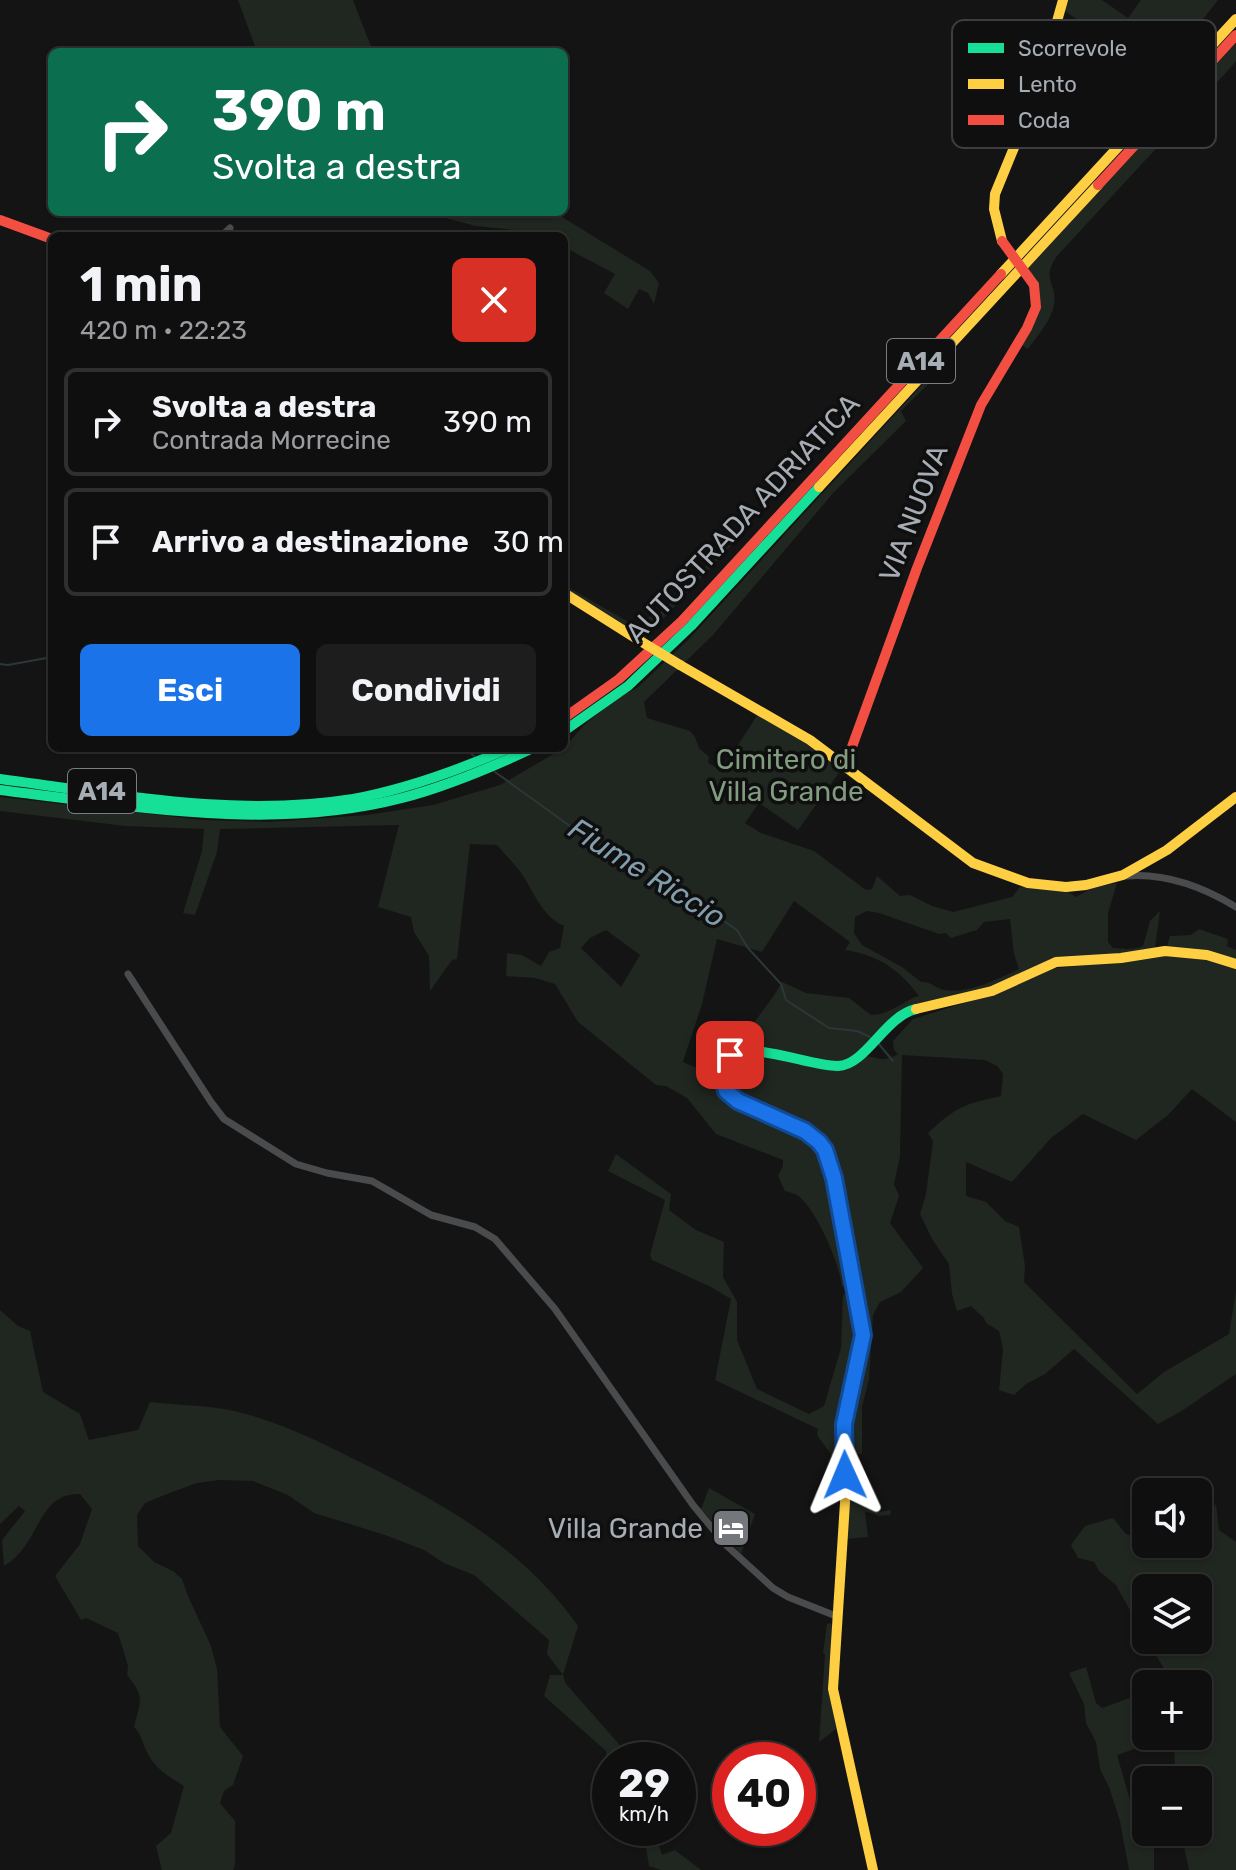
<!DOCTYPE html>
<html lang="it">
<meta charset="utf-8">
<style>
body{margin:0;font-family:Rubik,sans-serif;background:#1d1d1e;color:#f1f3f6;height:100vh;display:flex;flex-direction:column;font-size:30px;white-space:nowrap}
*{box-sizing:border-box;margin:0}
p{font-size:26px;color:#9b9c9f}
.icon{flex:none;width:44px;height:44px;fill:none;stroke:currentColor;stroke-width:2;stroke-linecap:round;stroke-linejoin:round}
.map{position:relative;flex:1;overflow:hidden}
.sheet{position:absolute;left:48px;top:232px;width:520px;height:520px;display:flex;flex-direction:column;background:#0f0f10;border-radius:12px;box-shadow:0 2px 6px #0004,0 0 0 2px #2f2f30}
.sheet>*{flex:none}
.hud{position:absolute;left:48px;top:48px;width:520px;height:168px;border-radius:12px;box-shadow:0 2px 6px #0004,0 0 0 2px #2f2f30;background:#0b6e4f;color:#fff;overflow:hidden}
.tools{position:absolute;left:1132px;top:1478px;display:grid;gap:16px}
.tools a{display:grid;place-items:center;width:80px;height:80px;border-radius:12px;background:#0f0f10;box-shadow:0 2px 6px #0004,0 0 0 2px #2f2f30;font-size:40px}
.speed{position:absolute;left:592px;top:1742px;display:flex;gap:16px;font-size:40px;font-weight:700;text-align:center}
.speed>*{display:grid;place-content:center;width:104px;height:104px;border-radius:50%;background:#0f0f10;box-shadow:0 2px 6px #0004,0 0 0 2px #2f2f30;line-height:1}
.speed small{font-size:20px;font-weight:400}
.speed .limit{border:12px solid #d22;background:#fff;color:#111}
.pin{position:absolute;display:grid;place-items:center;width:68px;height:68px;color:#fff;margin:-34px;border-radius:16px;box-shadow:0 4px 12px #0006}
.me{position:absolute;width:88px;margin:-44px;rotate:359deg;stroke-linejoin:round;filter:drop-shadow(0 0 6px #0008)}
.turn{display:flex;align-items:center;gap:28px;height:168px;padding:0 32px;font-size:36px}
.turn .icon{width:104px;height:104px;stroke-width:2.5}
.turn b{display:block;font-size:56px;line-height:68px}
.round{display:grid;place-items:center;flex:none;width:84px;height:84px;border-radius:12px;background:#1d1d1e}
.headline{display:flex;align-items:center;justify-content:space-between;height:136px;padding:0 32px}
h1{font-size:48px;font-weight:700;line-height:60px}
.button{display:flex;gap:16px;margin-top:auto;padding:16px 32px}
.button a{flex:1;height:92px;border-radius:12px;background:#1a73e8;color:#fff;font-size:32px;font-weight:700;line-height:92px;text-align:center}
.button a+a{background:#1d1d1e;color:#f1f3f6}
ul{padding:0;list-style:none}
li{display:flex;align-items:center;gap:24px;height:108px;margin:0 16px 12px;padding:0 16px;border:4px solid #2f2f30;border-radius:12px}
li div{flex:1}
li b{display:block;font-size:30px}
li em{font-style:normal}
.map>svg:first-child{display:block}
</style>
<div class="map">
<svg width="1236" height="1870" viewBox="0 0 1236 1870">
<rect width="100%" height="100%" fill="#141415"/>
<g fill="#202620" fill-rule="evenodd">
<path d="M238 0H353L373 52H257Z"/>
<path d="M1064 0H1102L1128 18 1141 0H1218L1193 32 1196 38 1097 143 1034 106 1049 57 1130 96 1146 67 1062 9Z"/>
<path d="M1236 43V61L1231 67 1057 256C1040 280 1058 283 1054 305 1051 321 1037 336 1028 349L1021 345C1041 308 1049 305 1027 267Z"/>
<path d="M422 212H554L650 271 659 283 654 304 648 293 639 289 628 309 604 293 615 274 564 247V236H537L526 231 476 226Z"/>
<path d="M951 353 955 357 901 411 906 421 834 492 713 635 644 702 647 718 690 731 695 737 699 748 709 757 708 763 722 770 758 714 811 743 843 767 798 830 759 803 745 823 761 833 814 851 866 890 872 889 877 876 900 896 910 895 932 906 953 912 1012 897 1020 887 1065 890 1076 897 1092 888 1117 883 1108 913V942L1113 948C1124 949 1133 950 1143 946L1150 921 1160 911 1155 948 1137 953 1060 958 992 988 911 1005 849 1060 839 1063 736 1049 718 1079 764 1115 812 1140 829 1162 852 1288 842 1287C840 1264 816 1208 797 1195 794 1193 789 1192 785 1191L778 1176 783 1166V1160L716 1134 687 1098 666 1086 656 1085 578 1022 555 984 535 978 506 976 507 953 522 955 541 966 549 952 560 948 564 926C541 916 533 889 519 870 512 862 504 853 497 845L470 844 457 959 452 960 430 991 429 956 414 932 411 917 378 907 399 825 220 829 217 852 195 915 183 913 202 851 204 829 125 826 0 811V797L203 820 270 822 366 815 433 805 500 785 564 748 584 725 615 700 638 687 689 639ZM794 901 850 942 845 950C878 955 899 969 919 996 902 1001 890 1015 871 1015L849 998 806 993 782 982C770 1005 749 1023 742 1047 724 1046 716 1058 713 1075L683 1062 702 1004 717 939 762 952ZM867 911 879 913 939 934 946 933 951 938 977 930 984 922 1010 919 1014 954 1019 969C998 979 968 994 945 990 935 988 930 981 921 982L902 967 862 945 854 933 855 917ZM606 930 640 955 621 987 581 948 590 938Z"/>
<path d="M754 521 644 639 564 591V585L634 625 637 621 658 614 676 598 745 524Z"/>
<path d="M1199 929 1228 939 1227 946 1236 950V1122L1192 1089 1168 1115 1136 1140 1083 1114 1051 1138 1012 1182 966 1162V1196L986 1202 1005 1221 1019 1227 1025 1266 1024 1282 1137 1394 1164 1372 1229 1334 1236 1291V1374L1180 1412 1158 1424 1074 1349 1045 1374 1026 1384 1014 1395 999 1390 1003 1349 999 1331 986 1323 984 1318 971 1306 957 1311 952 1294 949 1264 932 1239 920 1214 926 1194 933 1141 928 1133C956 1107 964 1104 1001 1096L1003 1074 997 1066 985 1060 902 1055 900 1156 894 1184 899 1196 890 1223 923 1268 901 1292 880 1302 873 1315 869 1379 862 1407V1454H857C859 1473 860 1492 870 1509L880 1512 891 1510 890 1515 879 1516 865 1511 868 1537 847 1539 846 1439 865 1342 840 1189 830 1154 820 1136 741 1098 727 1083C726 1027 805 1070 833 1068 843 1067 853 1057 863 1056 878 1056 881 1064 898 1054L894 1050 893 1041 913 1019 999 992 1049 969 1164 956 1170 936 1191 935Z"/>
<path d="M616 1154 671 1194 669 1210 696 1230 724 1242 723 1277 737 1302V1340L757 1389 809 1414 824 1406 841 1348 843 1294 853 1298 857 1348 840 1467 817 1435 818 1429 715 1380 731 1299 711 1287 652 1260 650 1255 665 1200 608 1171Z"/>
<path d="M0 1310 18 1326 30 1331 43 1392 80 1414 89 1440 138 1430 150 1402C175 1405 200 1405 224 1409 274 1418 320 1442 366 1465 447 1506 524 1549 578 1626L563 1675 566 1684 633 1760H610V1788L607 1784 606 1751 544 1696 550 1675H563L547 1654 549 1640 474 1575 444 1563 424 1550 385 1535 314 1513 288 1495 253 1481 220 1480 197 1483 167 1494 145 1503 137 1515 138 1546 154 1562 173 1571 182 1579 188 1596 211 1646 217 1669 220 1727 243 1756 233 1785 224 1791 220 1803 235 1821V1864L233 1870H162L156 1846 171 1833 184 1786C170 1777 158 1771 149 1756 143 1746 142 1735 134 1727 140 1701 146 1698 127 1675L128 1666 118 1633 86 1618 81 1620 55 1576 80 1544 92 1509 80 1494C36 1493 41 1545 4 1566L2 1540 25 1511 19 1506 0 1524Z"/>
<path d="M709 1488 755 1514 741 1554 701 1509Z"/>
<path d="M1216 1503 1219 1530 1236 1542V1870H1189L1181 1832H1198V1780H1176L1173 1736H1198V1684H1169L1172 1682 1147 1640H1198V1588H1146V1639L1116 1585 1099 1571 1094 1562 1078 1558 1071 1545 1085 1526 1113 1518 1126 1534 1146 1541V1544H1198V1529L1208 1522Z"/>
<path d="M831 1623 833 1630 828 1680 836 1729 819 1742 825 1654 823 1653 827 1624Z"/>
<path d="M1086 1667 1096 1703 1102 1708 1146 1692V1736H1160L1140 1747 1117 1755 1136 1821 1154 1846V1870H1129L1120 1821 1109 1787 1100 1769 1096 1742 1086 1723 1084 1704 1069 1673Z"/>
<path d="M643 1828H653L662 1855 675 1850 701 1870H661L649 1866Z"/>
</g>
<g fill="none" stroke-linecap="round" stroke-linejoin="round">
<g stroke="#2d373a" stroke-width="2">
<path d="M0 664 8 665 52 657"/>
<path d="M464 748 474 756"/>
<path d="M495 772 581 834 651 871 737 930 748 948 781 984 786 1000 829 1028 857 1031 870 1037"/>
<path d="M878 1043 893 1061"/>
</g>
<g stroke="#494b4d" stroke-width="7">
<path d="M221 236 230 228"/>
<path d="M1127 876C1166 873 1203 887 1236 907"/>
<path d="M128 974 211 1102 224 1119 296 1164 327 1173 372 1181 431 1215 475 1227 495 1239 555 1309 693 1505 727 1546 773 1588 788 1597 836 1616"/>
</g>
<g stroke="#16e098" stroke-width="10">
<path d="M564 731 628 686 691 626 819 487"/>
<path d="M0 779C115 794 236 818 353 799 407 789 459 770 509 748"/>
<path d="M0 790C131 806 272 832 402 798 448 786 490 768 533 748"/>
<path d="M826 1158C824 1153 822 1146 818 1141 792 1111 739 1119 720 1078 722 1073 723 1065 726 1060 741 1036 810 1067 838 1066 866 1065 885 1016 916 1009"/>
</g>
<g stroke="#ffcf43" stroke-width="10">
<path d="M1002 241 994 209 995 194 1038 89 1063 0"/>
<path d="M1001 274 1236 19"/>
<path d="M819 487 1098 185"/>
<path d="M564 593 637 639"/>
<path d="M680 665 810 740 973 863 1028 883 1066 887 1086 885 1123 875 1167 850 1236 797"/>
<path d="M916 1009 992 991 1056 962 1121 958 1165 951 1207 955 1236 964"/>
<path d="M846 1487 833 1689 873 1870"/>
</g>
<g stroke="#f24e42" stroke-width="10">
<path d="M1098 185 1236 35"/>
<path d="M0 220 52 239"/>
<path d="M564 718 619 679 682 621 1001 274"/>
<path d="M845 766 917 568 981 405 1027 328 1036 307 1034 285"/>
<path d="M826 1158 834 1178 840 1206 863 1335 844 1424 846 1487"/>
</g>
<path stroke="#ffcf43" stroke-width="10" d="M637 639 680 665"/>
<path stroke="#f24e42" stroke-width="10" d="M1002 241 1034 285"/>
</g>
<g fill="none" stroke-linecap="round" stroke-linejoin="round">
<g stroke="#114b97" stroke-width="20">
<path id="route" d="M730 1055 721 1072 726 1091 738 1101 805 1131 819 1142 825 1150 834 1178 863 1335 844 1424 845 1475"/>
</g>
<use href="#route" stroke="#1a73e8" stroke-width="14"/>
</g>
<defs>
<g id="hotel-square" transform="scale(2)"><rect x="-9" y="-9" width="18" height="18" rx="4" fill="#74777c" stroke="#0f0f10"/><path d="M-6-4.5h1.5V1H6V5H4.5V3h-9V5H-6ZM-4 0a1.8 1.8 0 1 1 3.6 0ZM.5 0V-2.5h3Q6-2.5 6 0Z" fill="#fff"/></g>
</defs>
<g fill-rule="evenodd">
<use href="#hotel-square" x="731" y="1528"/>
</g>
<g text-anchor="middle" stroke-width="7" stroke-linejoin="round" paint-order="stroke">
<g fill="#0f0f10" stroke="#797e83" stroke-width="2">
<rect x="887" y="339" width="68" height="44" rx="6"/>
<rect x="68" y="769" width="68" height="44" rx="6"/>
</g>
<g font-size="26" font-weight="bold" fill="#a7adb4">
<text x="921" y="370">A14</text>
<text x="102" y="800">A14</text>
</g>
<g font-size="28" fill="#a7adb4" stroke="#0f0f10">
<text transform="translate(913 513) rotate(-69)" y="10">VIA NUOVA</text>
<text transform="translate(742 518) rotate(-47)" y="10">AUTOSTRADA ADRIATICA</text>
</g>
<g font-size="28" fill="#829c80" stroke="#0f0f10">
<text x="786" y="769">Cimitero di<tspan x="786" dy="32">Villa Grande</tspan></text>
</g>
<g font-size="28" fill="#a7adb4" stroke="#0f0f10" text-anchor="end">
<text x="703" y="1538">Villa Grande</text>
</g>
<g font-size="30" font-style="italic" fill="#829dab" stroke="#0f0f10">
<text transform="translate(647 873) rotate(32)" y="10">Fiume Riccio</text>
</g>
</g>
<rect x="952" y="20" width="264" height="128" rx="12" fill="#0f0f10" stroke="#3d3e41" stroke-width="2"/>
<rect x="968" y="43" width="36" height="10" fill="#16e098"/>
<rect x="968" y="79" width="36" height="10" fill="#ffcf43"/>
<rect x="968" y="115" width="36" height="10" fill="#f24e42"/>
<g font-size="22" fill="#a7adb4">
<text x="1018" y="56">Scorrevole</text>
<text x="1018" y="92">Lento</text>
<text x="1018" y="128">Coda</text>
</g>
</svg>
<div class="tools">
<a><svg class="icon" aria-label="sound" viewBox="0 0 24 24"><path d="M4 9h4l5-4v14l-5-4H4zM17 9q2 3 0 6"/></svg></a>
<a><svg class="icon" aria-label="layers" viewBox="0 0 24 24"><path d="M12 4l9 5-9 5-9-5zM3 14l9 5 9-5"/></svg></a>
<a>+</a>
<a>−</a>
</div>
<div class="speed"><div>29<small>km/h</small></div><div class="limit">40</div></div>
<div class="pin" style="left:730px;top:1055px;background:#d93025"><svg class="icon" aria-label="arrive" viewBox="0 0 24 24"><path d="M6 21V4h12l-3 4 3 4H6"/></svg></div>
<svg class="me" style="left:845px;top:1475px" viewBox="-20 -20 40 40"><path d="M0-17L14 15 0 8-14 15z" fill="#1a73e8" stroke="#fff" stroke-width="4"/></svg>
<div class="hud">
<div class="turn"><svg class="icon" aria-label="right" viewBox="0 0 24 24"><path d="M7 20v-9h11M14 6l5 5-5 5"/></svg><div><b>390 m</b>Svolta a destra</div></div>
</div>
<section class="sheet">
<div class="headline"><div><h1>1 min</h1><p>420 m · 22:23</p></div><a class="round" style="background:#d93025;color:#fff"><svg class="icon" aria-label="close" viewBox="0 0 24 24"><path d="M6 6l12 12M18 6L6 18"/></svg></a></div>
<ul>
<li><svg class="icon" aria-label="right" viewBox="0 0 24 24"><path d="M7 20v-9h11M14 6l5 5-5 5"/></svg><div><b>Svolta a destra</b><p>Contrada Morrecine</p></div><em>390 m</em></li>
<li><svg class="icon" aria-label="arrive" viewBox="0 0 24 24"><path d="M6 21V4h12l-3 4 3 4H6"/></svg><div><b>Arrivo a destinazione</b></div><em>30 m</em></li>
</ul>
<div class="button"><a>Esci</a><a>Condividi</a></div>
</section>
</div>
